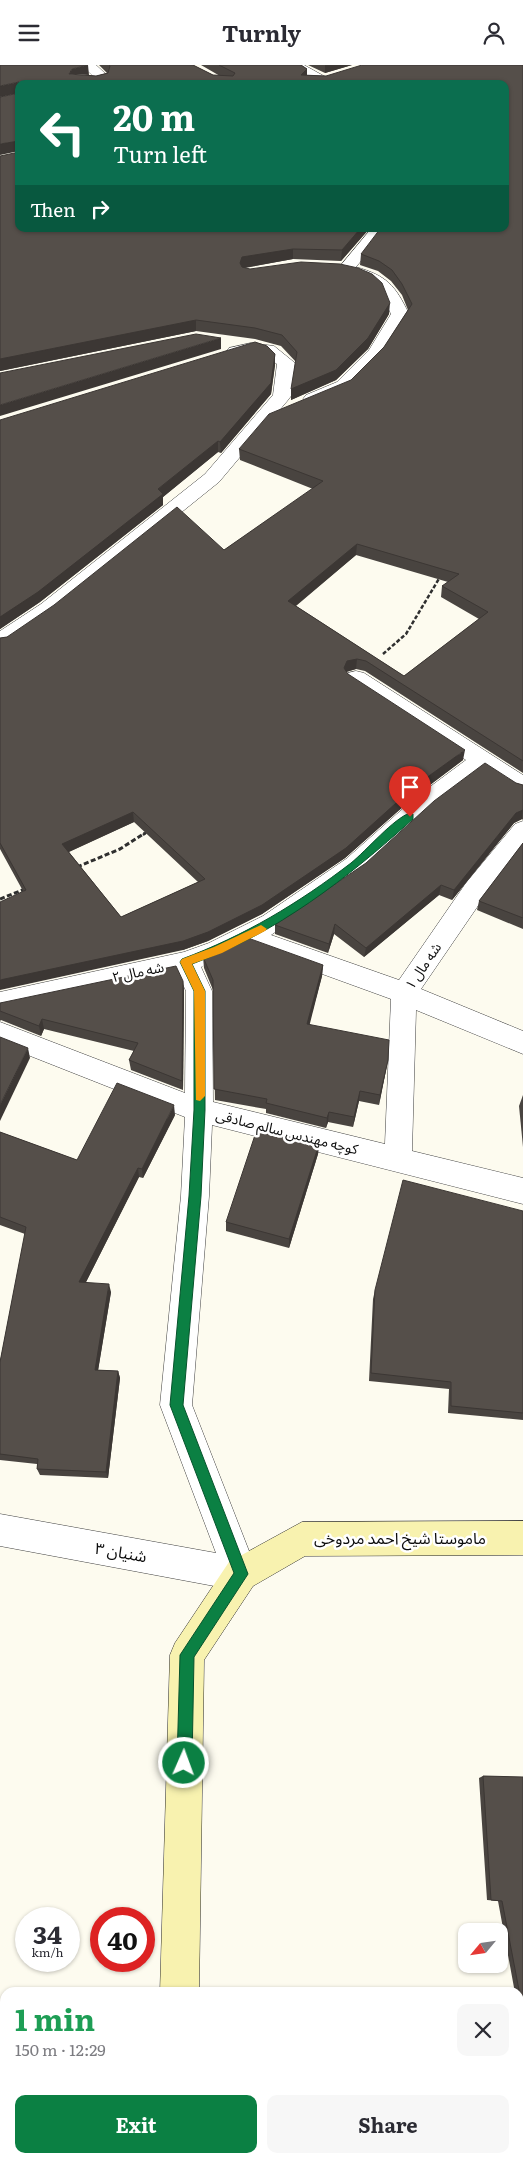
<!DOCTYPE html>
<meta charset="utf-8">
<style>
body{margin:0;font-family:Literata,"Noto Sans Arabic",serif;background:#f7f7f7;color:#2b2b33;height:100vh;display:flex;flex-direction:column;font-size:19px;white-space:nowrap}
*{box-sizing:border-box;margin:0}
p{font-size:16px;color:#7c7c81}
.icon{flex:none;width:28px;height:28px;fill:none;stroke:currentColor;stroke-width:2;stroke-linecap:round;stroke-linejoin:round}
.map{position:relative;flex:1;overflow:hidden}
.drawer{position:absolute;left:0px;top:1922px;width:524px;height:176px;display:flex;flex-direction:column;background:#fff;border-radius:15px 15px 0 0;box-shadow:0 1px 4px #0004}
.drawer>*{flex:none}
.guide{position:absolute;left:15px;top:15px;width:494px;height:152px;border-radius:10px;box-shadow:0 1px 4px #0004;background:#0b6e4f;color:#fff;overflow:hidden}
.needle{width:32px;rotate:241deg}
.controls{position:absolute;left:458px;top:1858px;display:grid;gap:10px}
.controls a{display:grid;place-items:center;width:50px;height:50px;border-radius:10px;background:#fff;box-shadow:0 1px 4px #0004;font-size:25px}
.speed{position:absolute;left:15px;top:1842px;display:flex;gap:10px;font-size:25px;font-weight:700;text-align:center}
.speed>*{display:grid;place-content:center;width:65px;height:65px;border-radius:50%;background:#fff;box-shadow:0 1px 4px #0004;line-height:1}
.speed small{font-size:12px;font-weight:400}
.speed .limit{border:8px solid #d22;background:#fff;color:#111}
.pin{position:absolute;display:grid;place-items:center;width:42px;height:42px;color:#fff;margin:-51px -21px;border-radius:50% 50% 50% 0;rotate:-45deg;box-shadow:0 0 5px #0007}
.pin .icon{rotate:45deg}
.me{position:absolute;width:55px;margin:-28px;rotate:2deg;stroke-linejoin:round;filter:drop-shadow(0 0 4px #0008)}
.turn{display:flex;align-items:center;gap:18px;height:105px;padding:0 15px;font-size:22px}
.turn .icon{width:65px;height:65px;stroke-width:2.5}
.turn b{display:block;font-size:35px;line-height:42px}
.then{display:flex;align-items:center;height:48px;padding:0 15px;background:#0003;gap:10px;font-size:19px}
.round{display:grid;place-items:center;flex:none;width:52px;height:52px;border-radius:10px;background:#f7f7f7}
.summary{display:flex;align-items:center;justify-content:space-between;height:85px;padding:0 15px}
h1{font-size:30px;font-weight:700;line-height:38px;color:#1e9e55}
.action{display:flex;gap:10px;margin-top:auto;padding:10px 15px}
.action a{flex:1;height:58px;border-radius:10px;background:#0b8043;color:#fff;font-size:20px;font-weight:700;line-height:58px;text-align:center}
.action a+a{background:#f7f7f7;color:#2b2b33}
header{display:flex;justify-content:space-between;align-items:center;height:65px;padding:0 15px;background:#fff;font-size:22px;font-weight:700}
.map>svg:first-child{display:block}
</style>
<header><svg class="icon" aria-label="menu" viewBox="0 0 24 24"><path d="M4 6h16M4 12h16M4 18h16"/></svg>Turnly<svg class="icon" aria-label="person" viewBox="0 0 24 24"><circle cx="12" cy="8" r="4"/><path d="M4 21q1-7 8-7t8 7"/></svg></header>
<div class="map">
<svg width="523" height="2098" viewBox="0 0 523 2098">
<rect width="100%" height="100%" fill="#fdfbef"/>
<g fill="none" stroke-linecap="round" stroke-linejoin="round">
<g stroke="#404040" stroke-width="1">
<g id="street">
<path d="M81 0H96L110 13 108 16 97 19H72L74 16 93 11Z"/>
<path d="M286 0H304L331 15 329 18H319Z"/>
<path d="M371 164H387L356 202C387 211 395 220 409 249 388 283 370 316 331 332 322 336 315 340 306 338L303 334 306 330 337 317 369 285 391 249C378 220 370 216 339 208L337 205Z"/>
<path d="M251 278 274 281 295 298 291 331 288 335 219 417 55 549 8 581 0 583V566L41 539 205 409 273 330 277 299 261 288 235 292 229 291 226 287 229 283Z"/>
<path d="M356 606 364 608 523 710V729L515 727 483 706 431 745 364 806 271 870 399 915 466 818 515 759 523 756V782L484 832 421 924 523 966V989L416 945 412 1086 523 1113V1139L212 1060 209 1131 192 1340 258 1509 253 1521 241 1526 0 1481V1449L216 1488 160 1340 181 1131 185 1052 0 979V957L185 1028 186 926 178 909 0 949V927L184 887 209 878 263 851 346 794 415 733 466 695 348 618 345 613 348 608ZM248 882 391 934 385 1079 213 1037 212 926 201 902Z"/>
<path d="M0 2013 5 2014V2054L0 2053Z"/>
</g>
</g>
<g stroke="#2f2f2f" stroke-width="1">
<g id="secondary">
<path d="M523 1456V1490L305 1491 253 1521 204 1595 199 1928H160L170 1590 175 1578 229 1497 302 1457Z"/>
<path d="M154 2094H195L196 2098H154Z"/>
</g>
</g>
<g stroke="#2f2f2f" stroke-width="2.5" stroke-dasharray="4 2" stroke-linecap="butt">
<path d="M383 589 406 569 440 512"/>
<path d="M143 770 147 767"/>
</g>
<g stroke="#2f2f2f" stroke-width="3" stroke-dasharray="5 2.5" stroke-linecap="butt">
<path d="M77 802 120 784 145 768"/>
<path d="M0 834 25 824"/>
</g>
<use href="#street" fill="#fff" fill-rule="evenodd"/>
<use href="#secondary" fill="#f8f2af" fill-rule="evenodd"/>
</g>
<g fill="#494440" fill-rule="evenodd">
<path d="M99 0H193L213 10 220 11 201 0H301L307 4V10L326 11 523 0V708L365 606 356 604 346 607 348 609 463 695 414 732 345 793 262 849 208 876 183 885 23 826 0 784V573L7 572 224 485 313 424 240 395 239 384 351 315 384 282 408 245 402 230 391 216 378 206 360 200 361 189 505 164 19 19 89 10 96 11 107 8ZM356 490 448 517 442 521 441 532 479 554 404 611 296 541ZM134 757 198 817 121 852 69 787Z"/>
<path d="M308 0H352L325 8Z"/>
<path d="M0 91 369 164 341 196 293 194 245 203 389 249 368 284 336 315 291 335 296 297 281 281 255 274 196 266 0 306Z"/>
<path d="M275 289V300L271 329 221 388 218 387 163 432V440L40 537 0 564V356Z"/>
<path d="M516 718 523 720V755L522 754 514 758 452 835 439 830 364 892 334 869 328 888 275 869V860Z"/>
<path d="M523 778V864L477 845 479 836Z"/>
<path d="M203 892 323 900 322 911 309 959 388 995 379 1040 359 1036 353 1062 328 1057 326 1063 266 1048V1044L215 1035 213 925 204 903Z"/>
<path d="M183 916 184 926 183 1025 131 1005 129 995 134 986 44 964 41 971 1 955 0 956V938Z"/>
<path d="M523 1030V1082L519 1041Z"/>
<path d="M175 1050 143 1113 139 1112 86 1217 111 1227 98 1305 118 1306 120 1313 108 1413 40 1410 37 1404V1399L0 1395V1297L25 1169 0 1160V1067L77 1095Z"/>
<path d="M319 1079 318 1089 289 1183 226 1166V1157Z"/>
<path d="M523 1146V1355L448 1348 449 1324 369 1316 373 1234 375 1225Z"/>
<path d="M483 1711 523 1712V1969L519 1946V1928H515L498 1836 487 1835 479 1713Z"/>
<path d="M0 2071H5V2094H56V2098H0Z"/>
</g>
<g fill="#3c3734">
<path d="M88 0 89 10 69 9 72 4Z"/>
<path d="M325 0H352L325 8Z"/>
<path d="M307 4V14L301 10Z"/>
<path d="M19 17V28L0 32V21Z"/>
<path d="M19 75V86L0 90V79Z"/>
<path d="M360 164H369L341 196 342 185Z"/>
<path d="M293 184V194L242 203 240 198 242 192Z"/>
<path d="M390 238 389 249 368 284 336 315 291 335V324Z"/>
<path d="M196 255V266L0 306V294Z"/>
<path d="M221 273V284L0 351V340Z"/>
<path d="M275 289V300L271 329 221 388 220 377Z"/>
<path d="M218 376V387L163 432V440L40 537 0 564V552Z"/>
<path d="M357 479 356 490 288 547V536Z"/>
<path d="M357 594 356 604 346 607 344 603 347 596Z"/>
<path d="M465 685 463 695 414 732 345 793 262 849 208 876 183 885 0 925V915L415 721Z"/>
<path d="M523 745 522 754 514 758 452 835 454 825 516 748Z"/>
<path d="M133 747 134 757 64 789 62 779Z"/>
<path d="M441 820 439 830 364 892 366 883Z"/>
<path d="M335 859 334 869 328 888 329 879Z"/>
<path d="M323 900 322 911 307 970V959Z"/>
<path d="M183 916 184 926 183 1025 182 1016Z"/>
<path d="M42 954 44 964 41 971 39 961Z"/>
<path d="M28 983 30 993 0 1056V1040Z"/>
<path d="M388 995 379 1040 380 1030Z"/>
<path d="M360 1026 359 1036 353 1062 354 1052Z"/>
<path d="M174 1040 175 1050 143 1113 142 1104Z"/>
<path d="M329 1047 328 1057 326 1063 327 1053Z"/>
<path d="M319 1079 318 1089 289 1183V1174Z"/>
<path d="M138 1103 139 1112 82 1225 79 1217Z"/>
<path d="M109 1219 111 1227 97 1312 95 1305Z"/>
<path d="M118 1306 120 1313 108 1413 106 1407Z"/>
<rect x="52" y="2094" width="4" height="4"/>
</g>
<g fill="#554f4a" stroke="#3c3734" fill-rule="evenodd">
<path d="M0 0H88L72 4 69 9 96 11 108 8 110 1 109 0H193L213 10 233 11 235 8 219 0H301L307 4 301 10 326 11 362 0H523V696L366 596 357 594 347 596 344 603 348 609 465 685 415 721 346 783 262 840 208 867 183 876 0 915V837L26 825 0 778V573L7 572 54 540 177 442 224 485 323 416 239 384 269 349 351 315 384 282 412 239 402 219 392 205 379 196 361 189 380 164H505V19H19V17L0 21ZM357 479 459 509 442 521 488 547 404 611 288 536ZM133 747 205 814 121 852 62 779Z"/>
<path d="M19 28V76L0 79V32Z"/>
<path d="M19 87V164H360L342 185 293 184 242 192 240 198 242 202 250 204 301 197 340 199 358 203 372 209 382 218 390 238 368 273 336 305 291 324 297 287 282 270 255 263 196 255 0 294V91Z"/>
<path d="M196 269 221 273 0 340V308Z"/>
<path d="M255 277 267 281 275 289 271 318 220 377 218 376 158 424 163 429 38 527 0 552V355Z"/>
<path d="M485 698 516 718 523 720V745L516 748 454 825 441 820 366 883 335 859 329 879 275 860 366 798 434 736Z"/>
<path d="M523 778V853L479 836Z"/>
<path d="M248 873 323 900 307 959 389 975 388 995 380 1030 360 1026 354 1052 329 1047 327 1053 266 1038 267 1034 214 1024 213 915 203 892Z"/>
<path d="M176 901 183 916 182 1016 129 995 138 978 42 954 39 961 0 946V938Z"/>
<path d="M0 972 28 983 0 1040Z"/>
<path d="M117 1018 174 1040 142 1104 138 1103 79 1217 109 1219 95 1305 118 1306 106 1407 37 1404 38 1394 0 1389V1297L26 1162 0 1152V1067L77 1095Z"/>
<path d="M257 1064 319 1079 289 1174 226 1157Z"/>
<path d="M403 1115 523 1146V1348L451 1341V1317L371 1308 375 1225Z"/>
<path d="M483 1711 523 1712V1946L502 1836 491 1835Z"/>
<path d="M0 2076H5V2094H52V2098H0Z"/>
</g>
<path fill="#0b8043" stroke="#07532c" d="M410 748 413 749V754C345 815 279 867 192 899L205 926V1045L201 1131 183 1340 248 1509 194 1592 192 1698 190 1703 184 1705 179 1703 177 1698 180 1590 234 1508 170 1340 189 1131 194 1045V926L180 897 182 894C244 871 299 838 351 798 366 786 394 753 410 748Z"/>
<path fill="#f59e0b" d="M261 860 267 864 265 866 222 888 192 899 205 926V1031L200 1036 196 1035 194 926 180 897 182 894 214 882Z"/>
<g text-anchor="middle" stroke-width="5" stroke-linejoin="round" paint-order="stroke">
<g font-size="14" fill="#0d0d0d" stroke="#fff">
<text transform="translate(423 901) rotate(-56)" y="5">شه مال ۱</text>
<text transform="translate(138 907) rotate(-12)" y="5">شه مال ۲</text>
<text transform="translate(287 1067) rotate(14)" y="5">کوچه مهندس سالم صادقی</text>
</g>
<g font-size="16" fill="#0d0d0d" stroke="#fff">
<text x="400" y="1479">ماموستا شیخ احمد مردوخی</text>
<text transform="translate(121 1487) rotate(10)" y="6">شنیان ۳</text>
</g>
</g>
</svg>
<div class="controls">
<a><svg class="needle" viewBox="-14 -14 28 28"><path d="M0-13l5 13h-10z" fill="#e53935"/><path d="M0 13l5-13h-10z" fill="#7c7c81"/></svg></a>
</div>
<div class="speed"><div>34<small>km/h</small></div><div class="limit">40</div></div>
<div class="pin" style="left:410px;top:752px;background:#d93025"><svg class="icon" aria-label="arrive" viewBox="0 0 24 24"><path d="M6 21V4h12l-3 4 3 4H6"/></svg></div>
<svg class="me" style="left:184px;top:1698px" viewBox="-20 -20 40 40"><circle r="17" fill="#0b8043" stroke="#fff" stroke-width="3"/><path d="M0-11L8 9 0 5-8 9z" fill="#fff"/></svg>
<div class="guide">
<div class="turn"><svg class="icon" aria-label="left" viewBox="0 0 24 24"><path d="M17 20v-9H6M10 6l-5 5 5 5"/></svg><div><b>20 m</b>Turn left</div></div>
<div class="then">Then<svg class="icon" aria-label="right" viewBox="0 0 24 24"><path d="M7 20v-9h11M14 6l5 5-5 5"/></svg></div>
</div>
<section class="drawer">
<div class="summary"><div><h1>1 min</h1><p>150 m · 12:29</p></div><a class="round"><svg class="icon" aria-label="close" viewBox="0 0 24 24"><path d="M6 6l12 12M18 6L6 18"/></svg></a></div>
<div class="action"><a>Exit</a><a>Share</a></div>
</section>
</div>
